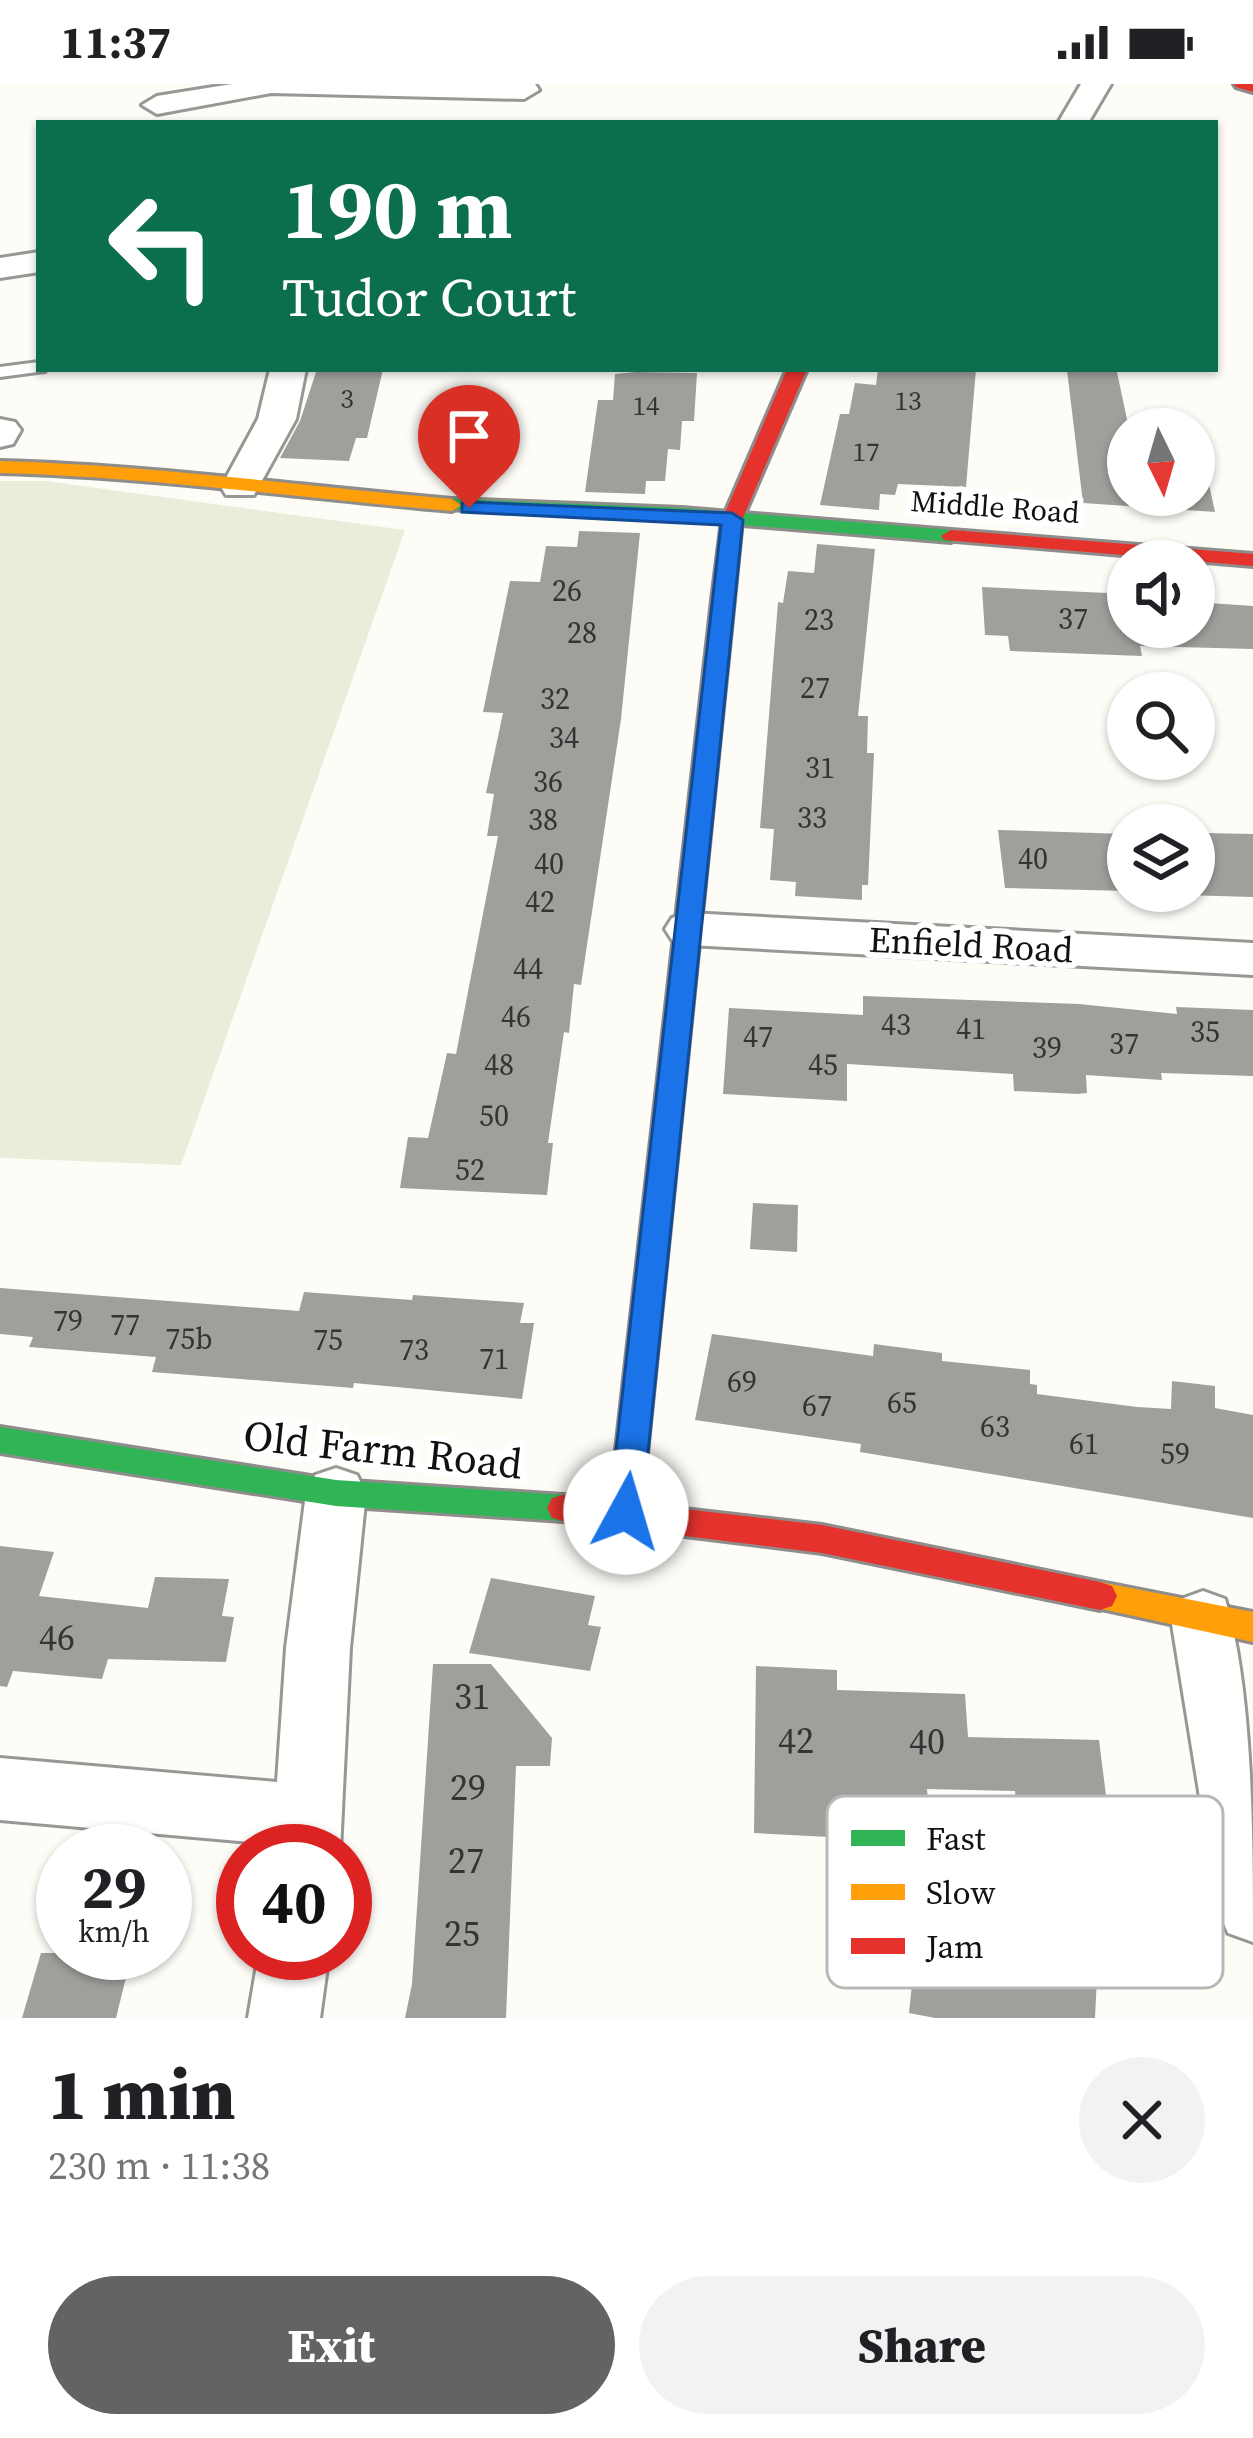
<!DOCTYPE html>
<meta charset="utf-8">
<style>
body{margin:0;font-family:"Source Serif 4",serif;background:#f2f2f2;color:#202124;height:100vh;display:flex;flex-direction:column;font-size:45px;white-space:nowrap}
*{box-sizing:border-box;margin:0}
p{font-size:39px;color:#757577}
.icon{flex:none;width:66px;height:66px;fill:none;stroke:currentColor;stroke-width:2;stroke-linecap:round;stroke-linejoin:round}
.map{position:relative;height:1934px;overflow:hidden}
.details{display:flex;flex-direction:column;background:#fff;flex:1}
.details>*{flex:none}
.top-card{position:absolute;left:36px;top:36px;width:1182px;height:252px;border-radius:0px;box-shadow:0 3px 9px #0004;background:#0b6e4f;color:#fff;overflow:hidden}
.needle{width:78px;rotate:175deg}
.fabs{position:absolute;left:1107px;top:324px;display:grid;gap:24px}
.fabs a{display:grid;place-items:center;width:108px;height:108px;border-radius:50%;background:#fff;box-shadow:0 3px 9px #0004;font-size:60px}
.speed{position:absolute;left:36px;top:1740px;display:flex;gap:24px;font-size:60px;font-weight:700;text-align:center}
.speed>*{display:grid;place-content:center;width:156px;height:156px;border-radius:50%;background:#fff;box-shadow:0 3px 9px #0004;line-height:1}
.speed small{font-size:30px;font-weight:400}
.speed .limit{border:18px solid #d22;background:#fff;color:#111}
.pin{position:absolute;display:grid;place-items:center;width:102px;height:102px;color:#fff;margin:-123px -51px;border-radius:50% 50% 50% 0;rotate:-45deg;box-shadow:0 0 12px #0007}
.pin .icon{rotate:45deg}
.me{position:absolute;width:132px;margin:-66px;rotate:6deg;stroke-linejoin:round;filter:drop-shadow(0 0 9px #0008)}
.turn{display:flex;align-items:center;gap:42px;height:252px;padding:0 48px;font-size:54px}
.turn .icon{width:156px;height:156px;stroke-width:2.5}
.turn b{display:block;font-size:84px;line-height:102px}
.round{display:grid;place-items:center;flex:none;width:126px;height:126px;border-radius:63px;background:#f2f2f2}
.head{display:flex;align-items:center;justify-content:space-between;height:204px;padding:0 48px}
h1{font-size:72px;font-weight:800;line-height:90px}
.button{display:flex;gap:24px;margin-top:auto;padding:24px 48px}
.button a{flex:1;height:138px;border-radius:72px;background:#646362;color:#fff;font-size:48px;font-weight:800;line-height:138px;text-align:center}
.button a+a{background:#f2f2f2;color:#202124}
.status{display:flex;justify-content:space-between;align-items:center;height:84px;padding:0 60px;background:#fff;direction:ltr}
.status svg{height:33px;fill:currentColor}
.map>svg:first-child{display:block}
</style>
<div class="status"><b>11:37</b><svg viewBox="0 0 49 12"><path d="M0 12V9h3v3zM5 12V6h3v6zM10 12V3h3v9zM15 12V0h3v12zM26 1h20v11H26zM47 4h2v5h-2z"/></svg></div>
<div class="map">
<svg width="1253" height="1934" viewBox="0 0 1253 1934">
<rect width="100%" height="100%" fill="#fdfcf7"/>
<path fill="#e9eedb" d="M0 397H46L405 446 181 1081 0 1074Z"/>
<g fill="#a19f9c">
<path d="M317 285H383L367 354H356L349 377 280 374 300 337Z"/>
<path d="M878 285H976L966 403 898 400 895 411 880 410 879 426 820 421 840 330H849L855 299 876 301Z"/>
<path d="M1067 286 1117 288 1129 345 1128 411H1194V380L1205 381 1215 428 1083 419Z"/>
<path d="M636 288 697 289 694 337H682L680 366 668 365 665 397H646L645 410 585 408 598 316H613L615 290Z"/>
<path d="M579 447 640 449 621 635 581 901 574 900 569 949 564 948 548 1059H553L547 1111 400 1104 408 1053 428 1054 447 969 456 970 498 752H487L494 710 486 709 503 629 483 628 510 497 540 498 546 462 577 463Z"/>
<path d="M817 460 875 465 858 632H868L867 669H874L868 801H862V816L795 812 796 798 770 796 774 745 760 744 778 518 783 519 788 487 814 489Z"/>
<path d="M982 503 1128 510V543H1194V518L1253 522V565L1140 562 1142 572 1010 567 1008 552 985 551Z"/>
<path d="M998 746 1128 750V807L1005 804Z"/>
<path d="M1205 749 1253 750V813L1148 810 1194 807V752Z"/>
<path d="M863 912 1079 920 1177 930 1176 923 1253 926V992L1161 989 1162 996 1086 991 1087 1009 1078 1010 1014 1007 1013 990 847 980V1017L723 1010 729 924 863 931Z"/>
<path d="M753 1119 798 1121 797 1168 750 1165Z"/>
<path d="M0 1204 299 1227 304 1208 412 1216 413 1211 524 1219 520 1239H534L522 1315 354 1299 353 1304 152 1288 156 1273 29 1263 33 1253 0 1250Z"/>
<path d="M712 1250 873 1272 874 1260 942 1269V1277L1030 1286V1300L1037 1301V1310L1137 1323 1171 1325 1172 1297 1215 1302V1324L1253 1331V1434L860 1368 861 1360 695 1336Z"/>
<path d="M0 1462 54 1468 39 1512 148 1524 155 1493 229 1495 222 1532 234 1533 226 1578 108 1575 102 1595 13 1587 7 1603 0 1602Z"/>
<path d="M491 1494 595 1512 588 1541 601 1543 590 1587 469 1569Z"/>
<path d="M433 1580H491L552 1654 550 1682H516L506 1934H405L412 1900Z"/>
<path d="M756 1582 837 1586V1606L965 1610 968 1653 1099 1656 1110 1743 1150 1741 1159 1786 998 1783 997 1748 1019 1747 1015 1707 927 1705 929 1728 885 1726 886 1756 754 1749Z"/>
<path d="M918 1841 1098 1872 1095 1934H935L909 1929Z"/>
<path d="M41 1869H132L116 1934H22Z"/>
</g>
<g fill="none" stroke-linecap="round" stroke-linejoin="round">
<g stroke="#979795" stroke-width="6">
<path id="lane" d="M39 278V285L45 287 0 293V283Z"/>
</g>
<g stroke="#979795" stroke-width="6">
<g id="street">
<path d="M232 0H535L539 6 524 15 271 9 157 30 142 21 157 12Z"/>
<path d="M1081 0H1111L1088 39H1058Z"/>
<path d="M39 168V188L0 194V174Z"/>
<path d="M270 285H306L296 335 254 411H226L221 403 258 335Z"/>
<path d="M0 335 15 338 21 346 13 360 0 363Z"/>
<path d="M689 829 1253 859V891L689 861 672 856 665 845 672 834Z"/>
<path d="M336 1384 357 1391 366 1409 350 1564 340 1767H272V1760L0 1736V1674L277 1698 286 1564 306 1409 315 1391Z"/>
<path d="M1203 1507 1225 1515C1253 1605 1253 1758 1253 1858L1228 1849 1218 1825 1171 1534 1181 1515Z"/>
<path d="M259 1869H329L320 1934H248Z"/>
</g>
</g>
<g stroke="#8e8d8b" stroke-width="6">
<g id="fast">
<path d="M452 415 682 424 951 446 961 452 951 458 682 436 445 425V417Z"/>
<path d="M0 1343 336 1396 563 1411 574 1414 579 1424 574 1434 563 1437 336 1422 0 1369Z"/>
</g>
</g>
<g stroke="#8e8d8b" stroke-width="6">
<g id="slow">
<path d="M0 377C151 381 301 402 452 415L462 421 452 427C301 414 151 393 0 389Z"/>
<path d="M723 509 734 516 641 1428 636 1438 625 1441 614 1438 609 1428 712 516Z"/>
<path d="M1100 1498 1253 1528V1558L1088 1522 1083 1512 1088 1502Z"/>
</g>
</g>
<g stroke="#8e8d8b" stroke-width="6">
<g id="jam">
<path d="M1234 0H1253V8L1236 3Z"/>
<path d="M787 285H807L742 436 734 516 731 521H715L712 516 722 436Z"/>
<path d="M951 446 1253 470V482L944 456 941 452Z"/>
<path d="M563 1411 822 1441 1100 1498 1112 1502 1117 1512 1112 1522 1100 1526 822 1469 563 1437 552 1434 547 1424 552 1414Z"/>
</g>
</g>
<use href="#lane" fill="#fffffe" fill-rule="evenodd"/>
<use href="#street" fill="#fffffe" fill-rule="evenodd"/>
<use href="#fast" fill="#30b455" fill-rule="evenodd"/>
<use href="#slow" fill="#ff9f0a" fill-rule="evenodd"/>
<use href="#jam" fill="#e5322d" fill-rule="evenodd"/>
</g>
<path fill="#1a73e8" stroke="#114b97" stroke-width="3" d="M469 418 732 429 743 436 642 1428 637 1438 626 1442 614 1438 609 1428 721 441 462 428V419Z"/>
<g text-anchor="middle" stroke-width="12" stroke-linejoin="round" paint-order="stroke">
<g font-size="27" fill="#353434">
<text x="347" y="324">3</text>
<text x="908" y="326">13</text>
<text x="646" y="331">14</text>
<text x="866" y="377">17</text>
</g>
<g font-size="30" fill="#111" stroke="#fff">
<text transform="translate(995 423) rotate(4)" y="10">Middle Road</text>
</g>
<g font-size="30" fill="#353434">
<text x="567" y="517">26</text>
<text x="1073" y="545">37</text>
<text x="819" y="546">23</text>
<text x="582" y="559">28</text>
<text x="815" y="614">27</text>
<text x="555" y="625">32</text>
<text x="564" y="664">34</text>
<text x="820" y="694">31</text>
<text x="548" y="708">36</text>
<text x="812" y="744">33</text>
<text x="543" y="746">38</text>
<text x="1033" y="785">40</text>
<text x="549" y="790">40</text>
<text x="540" y="828">42</text>
<text x="528" y="895">44</text>
<text x="516" y="943">46</text>
<text x="896" y="951">43</text>
<text x="971" y="955">41</text>
<text x="1205" y="958">35</text>
<text x="758" y="963">47</text>
<text x="1124" y="970">37</text>
<text x="1047" y="974">39</text>
<text x="499" y="991">48</text>
<text x="823" y="991">45</text>
<text x="494" y="1042">50</text>
<text x="470" y="1096">52</text>
<text x="68" y="1247">79</text>
<text x="125" y="1251">77</text>
<text x="189" y="1265">75b</text>
<text x="328" y="1266">75</text>
<text x="414" y="1276">73</text>
<text x="494" y="1285">71</text>
<text x="742" y="1308">69</text>
<text x="902" y="1329">65</text>
<text x="817" y="1332">67</text>
<text x="995" y="1353">63</text>
<text x="1084" y="1370">61</text>
<text x="1175" y="1380">59</text>
</g>
<g font-size="36" fill="#111" stroke="#fff">
<text transform="translate(971 860) rotate(3)" y="13">Enfield Road</text>
</g>
<g font-size="36" fill="#353434">
<text x="57" y="1566">46</text>
<text x="472" y="1625">31</text>
<text x="796" y="1669">42</text>
<text x="927" y="1670">40</text>
<text x="468" y="1716">29</text>
<text x="466" y="1789">27</text>
<text x="462" y="1862">25</text>
</g>
<g font-size="42" fill="#111" stroke="#fff">
<text transform="translate(383 1365) rotate(6)" y="15">Old Farm Road</text>
</g>
</g>
<rect x="827" y="1712" width="396" height="192" rx="18" fill="#fff" stroke="#b8b8b8" stroke-width="3"/>
<rect x="851" y="1746" width="54" height="16" fill="#30b455"/>
<rect x="851" y="1800" width="54" height="16" fill="#ff9f0a"/>
<rect x="851" y="1854" width="54" height="16" fill="#e5322d"/>
<g font-size="33" fill="#111">
<text x="926" y="1766">Fast</text>
<text x="926" y="1820">Slow</text>
<text x="926" y="1874">Jam</text>
</g>
</svg>
<div class="fabs">
<a><svg class="needle" viewBox="-14 -14 28 28"><path d="M0-13l5 13h-10z" fill="#e53935"/><path d="M0 13l5-13h-10z" fill="#757577"/></svg></a>
<a><svg class="icon" aria-label="sound" viewBox="0 0 24 24"><path d="M4 9h4l5-4v14l-5-4H4zM17 9q2 3 0 6"/></svg></a>
<a><svg class="icon" aria-label="search" viewBox="0 0 24 24"><circle cx="10" cy="10" r="6"/><path d="M15 15l6 6"/></svg></a>
<a><svg class="icon" aria-label="layers" viewBox="0 0 24 24"><path d="M12 4l9 5-9 5-9-5zM3 14l9 5 9-5"/></svg></a>
</div>
<div class="speed"><div>29<small>km/h</small></div><div class="limit">40</div></div>
<div class="pin" style="left:469px;top:424px;background:#d93025"><svg class="icon" aria-label="arrive" viewBox="0 0 24 24"><path d="M6 21V4h12l-3 4 3 4H6"/></svg></div>
<svg class="me" style="left:626px;top:1428px" viewBox="-20 -20 40 40"><circle r="19" fill="#fff"/><path d="M0-13L10 11 0 6-10 11z" fill="#1a73e8"/></svg>
<div class="top-card">
<div class="turn"><svg class="icon" aria-label="left" viewBox="0 0 24 24"><path d="M17 20v-9H6M10 6l-5 5 5 5"/></svg><div><b>190 m</b>Tudor Court</div></div>
</div>
</div>
<section class="details">
<div class="head"><div><h1>1 min</h1><p>230 m · 11:38</p></div><a class="round"><svg class="icon" aria-label="close" viewBox="0 0 24 24"><path d="M6 6l12 12M18 6L6 18"/></svg></a></div>
<div class="button"><a>Exit</a><a>Share</a></div>
</section>
